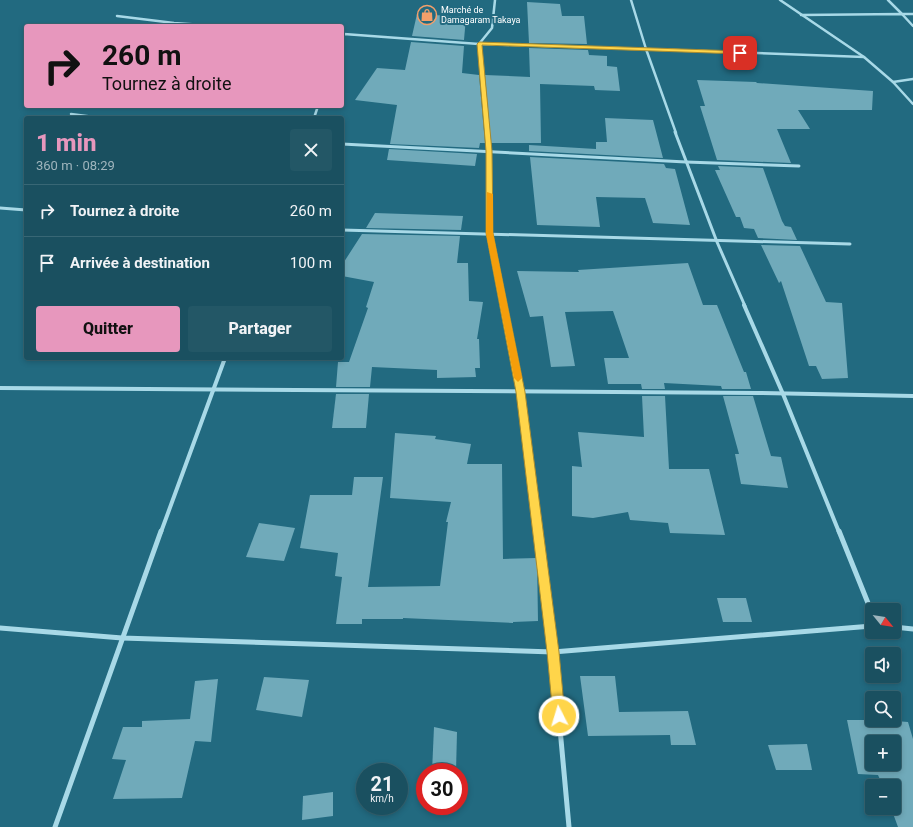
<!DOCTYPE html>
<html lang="fr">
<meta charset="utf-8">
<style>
body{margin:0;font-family:Roboto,sans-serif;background:#235766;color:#f1f3f6;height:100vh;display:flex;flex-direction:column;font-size:15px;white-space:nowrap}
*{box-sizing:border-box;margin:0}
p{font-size:13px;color:#9fb5bd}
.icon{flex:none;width:22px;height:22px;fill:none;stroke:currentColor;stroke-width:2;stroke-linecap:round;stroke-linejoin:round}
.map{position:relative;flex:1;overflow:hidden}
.sheet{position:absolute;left:24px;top:116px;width:320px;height:244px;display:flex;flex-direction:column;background:#1a5060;border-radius:4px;box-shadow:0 2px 6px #0003,0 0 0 1px #386775}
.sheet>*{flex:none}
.top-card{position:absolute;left:24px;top:24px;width:320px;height:84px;border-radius:4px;box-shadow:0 2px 6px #0003,0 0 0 1px #386775;background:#e797bd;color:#111;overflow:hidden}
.needle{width:26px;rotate:120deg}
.buttons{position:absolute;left:865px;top:603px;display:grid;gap:8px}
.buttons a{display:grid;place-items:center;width:36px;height:36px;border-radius:4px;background:#1a5060;box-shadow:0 2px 6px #0003,0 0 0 1px #386775;font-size:20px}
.speed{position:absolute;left:356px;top:763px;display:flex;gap:8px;font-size:20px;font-weight:700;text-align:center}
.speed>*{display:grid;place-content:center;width:52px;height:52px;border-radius:50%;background:#1a5060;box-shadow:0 2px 6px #0003,0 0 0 1px #386775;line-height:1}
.speed small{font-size:10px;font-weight:400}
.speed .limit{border:6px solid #d22;background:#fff;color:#111}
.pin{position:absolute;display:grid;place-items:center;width:34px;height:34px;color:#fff;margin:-17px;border-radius:8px;box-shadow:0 2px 6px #0006}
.me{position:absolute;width:44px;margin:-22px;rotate:355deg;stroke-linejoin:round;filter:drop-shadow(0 0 3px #0008)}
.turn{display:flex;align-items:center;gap:14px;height:84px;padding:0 12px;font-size:18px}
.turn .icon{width:52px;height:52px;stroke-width:2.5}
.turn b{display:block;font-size:28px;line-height:34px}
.round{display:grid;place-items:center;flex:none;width:42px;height:42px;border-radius:4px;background:#235766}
.summary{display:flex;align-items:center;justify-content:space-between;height:68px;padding:0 12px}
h1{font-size:24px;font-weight:800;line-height:30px;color:#e797bd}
.cta{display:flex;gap:8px;margin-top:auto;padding:8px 12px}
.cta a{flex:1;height:46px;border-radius:4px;background:#e797bd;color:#111;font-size:16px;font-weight:800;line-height:46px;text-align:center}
.cta a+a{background:#235766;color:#f1f3f6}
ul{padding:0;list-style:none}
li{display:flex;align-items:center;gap:12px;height:52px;padding:0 12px;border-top:1px solid #386775}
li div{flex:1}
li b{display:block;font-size:15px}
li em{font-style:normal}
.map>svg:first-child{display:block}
</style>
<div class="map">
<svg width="913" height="827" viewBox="0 0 913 827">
<rect width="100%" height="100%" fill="#226a80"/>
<g fill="#70aaba" fill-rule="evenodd">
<path d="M527 2 560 4 562 16H584L587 44 529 43Z"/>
<path d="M417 14 466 17 464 40 412 36Z"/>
<path d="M411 42 464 46 462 73 479 75 485 143H480L479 148 390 144 397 105 355 100 377 68 405 70Z"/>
<path d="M529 48 588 50 589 55 607 56V66L617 67 620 91 595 90 594 86 540 84 541 143H491L485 75 530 77Z"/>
<path d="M697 80 756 82 757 83 873 91 872 110H798L810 129H777L791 163 717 160 700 106H705Z"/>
<path d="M605 118 653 120 663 158 529 151V145L596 149V142H607Z"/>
<path d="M389 149 477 154 475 166 387 160Z"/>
<path d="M530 157 664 164 666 168 675 169 690 225 653 223 645 198 596 197 600 227 537 225Z"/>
<path d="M718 166 763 168 782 221 785 226 791 227 797 240 758 238 754 229 744 228 740 217H736L715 170H720Z"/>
<path d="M375 213 463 216 461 230 366 228Z"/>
<path d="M362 234 460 236 457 263H468L469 301 483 302 477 339H479L480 368H475L476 377 437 378V370L372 367 370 387H336L338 362H349L368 308 366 307 374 282 342 276V265Z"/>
<path d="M761 245 800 246 826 302 842 303 848 378 822 379 816 366H809L781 281 779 283Z"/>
<path d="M688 263 703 305H717L744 372H746L751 389H722L721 386 664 383 665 389H642L641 384H608L604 358H629L613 311 565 312 575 366 551 367 543 316 530 317 517 271 579 272 578 270Z"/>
<path d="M336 394H369L366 428H332Z"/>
<path d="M642 396H665L669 469H709L725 535 670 533 668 523 630 520 628 512 593 518 572 516V466L582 467 578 432 644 437Z"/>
<path d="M723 396H753L771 456 781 457 788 488 741 484 735 454H739Z"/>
<path d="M395 433 436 436 435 439 471 444 467 464H502L503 559 537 558 538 621 513 622V623L403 618V619H362V624H336L342 577 335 576 338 553 300 548 310 495H352L354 477H383L368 587 440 586 448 522H446L451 502 390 498Z"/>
<path d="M259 523 295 528 284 561 246 557Z"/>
<path d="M717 598H746L752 622H723Z"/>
<path d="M580 676H615L619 712 688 711 696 745H671L670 735 588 736Z"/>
<path d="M264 677 309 680 302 717 256 710Z"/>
<path d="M218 679 211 742 195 741 182 798 113 799 126 760 112 759 123 727H142V721L190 719 195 681Z"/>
<path d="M847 720H883L908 722 913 739V827H898L891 808H894V786H883L878 775 858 774ZM872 742H894V764H872Z"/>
<path d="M434 727 457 732 456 772H432Z"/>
<path d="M807 744 812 770H776L768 745Z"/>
<path d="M333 792V816L302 820 303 796Z"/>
</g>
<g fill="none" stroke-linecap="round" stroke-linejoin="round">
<g stroke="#a8d9e7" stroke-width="2.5">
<path d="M631 0 646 49 864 57 893 82 913 104"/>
<path d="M780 0 864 57"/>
<path d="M888 0 902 14H913"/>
<path d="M801 15 902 14 913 26"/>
<path d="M117 16 174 23 218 26"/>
<path d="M342 38 344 34 479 44 646 49 676 133"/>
<path d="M893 82 913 79"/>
<path d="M71 114 102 118"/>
<path d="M314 118 318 106"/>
<path d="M487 133 479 44 492 28 495 0"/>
</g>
<g stroke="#a8d9e7" stroke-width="3">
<path d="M487 132 489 151 490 233 504 306"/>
<path d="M675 132 717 242 745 306"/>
<path d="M342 144 686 162 799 166"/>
<path d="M0 208 26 210"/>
<path d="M342 230 850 244"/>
</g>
<g stroke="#a8d9e7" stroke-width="4">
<path d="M504 305 521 392 538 532"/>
<path d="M744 305 783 394 839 532"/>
<path d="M0 388 758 393 913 396"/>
<path d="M161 532 225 358"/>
</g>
<g stroke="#a8d9e7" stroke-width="5">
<path d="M538 531 553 652 872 626"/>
<path d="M839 531 872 613"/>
<path d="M894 627 913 629"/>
<path d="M0 628 122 638 553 652 569 827"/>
<path d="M55 827 161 531"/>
</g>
</g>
<path fill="#ffd54a" stroke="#a68a30" d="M479 42 740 51 742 53 740 54 482 45 492 151 493 233 525 392 559 652 565 716 563 720 559 722 555 720 553 716 547 652 516 392 486 233V151L477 44Z"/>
<path fill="#f59e0b" d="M487 192 493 194V233L522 378 518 382 514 378 486 233Z"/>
<defs>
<g id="shop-ring" transform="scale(1)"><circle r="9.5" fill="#226a80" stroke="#f39f6a" stroke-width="1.5"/><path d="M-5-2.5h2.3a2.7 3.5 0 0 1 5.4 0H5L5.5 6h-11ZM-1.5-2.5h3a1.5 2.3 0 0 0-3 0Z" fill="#f39f6a"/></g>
</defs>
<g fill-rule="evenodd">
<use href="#shop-ring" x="427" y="15"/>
</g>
<g text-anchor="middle" stroke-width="4" stroke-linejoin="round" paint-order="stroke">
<g font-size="9" fill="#fff" stroke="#226a80" text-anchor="start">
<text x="441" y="13">Marché de<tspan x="441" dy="10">Damagaram Takaya</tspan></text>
</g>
</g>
</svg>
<div class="buttons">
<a><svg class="needle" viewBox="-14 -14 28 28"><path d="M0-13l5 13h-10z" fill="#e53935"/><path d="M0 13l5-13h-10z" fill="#9fb5bd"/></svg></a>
<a><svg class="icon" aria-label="sound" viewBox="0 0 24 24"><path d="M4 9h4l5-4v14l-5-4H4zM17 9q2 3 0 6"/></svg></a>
<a><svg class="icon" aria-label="search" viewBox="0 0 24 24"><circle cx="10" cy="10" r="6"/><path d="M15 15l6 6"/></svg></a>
<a>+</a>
<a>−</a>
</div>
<div class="speed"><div>21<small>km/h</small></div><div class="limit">30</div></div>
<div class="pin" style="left:740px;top:53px;background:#d93025"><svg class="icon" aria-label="arrive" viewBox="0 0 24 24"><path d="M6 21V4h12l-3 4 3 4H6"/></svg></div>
<svg class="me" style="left:559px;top:716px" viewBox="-20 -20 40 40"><circle r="17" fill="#ffd54a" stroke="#fff" stroke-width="3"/><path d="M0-11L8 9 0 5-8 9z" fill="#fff"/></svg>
<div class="top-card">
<div class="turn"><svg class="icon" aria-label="right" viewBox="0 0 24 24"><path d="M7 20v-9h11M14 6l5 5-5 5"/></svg><div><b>260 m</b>Tournez à droite</div></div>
</div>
<section class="sheet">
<div class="summary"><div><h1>1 min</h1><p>360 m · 08:29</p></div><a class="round"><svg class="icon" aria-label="close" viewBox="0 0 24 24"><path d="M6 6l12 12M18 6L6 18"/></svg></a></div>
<ul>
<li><svg class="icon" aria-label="right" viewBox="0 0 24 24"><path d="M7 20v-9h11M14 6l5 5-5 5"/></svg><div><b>Tournez à droite</b></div><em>260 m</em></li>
<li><svg class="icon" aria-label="arrive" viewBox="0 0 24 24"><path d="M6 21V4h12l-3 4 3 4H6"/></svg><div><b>Arrivée à destination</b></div><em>100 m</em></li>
</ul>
<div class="cta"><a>Quitter</a><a>Partager</a></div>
</section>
</div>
